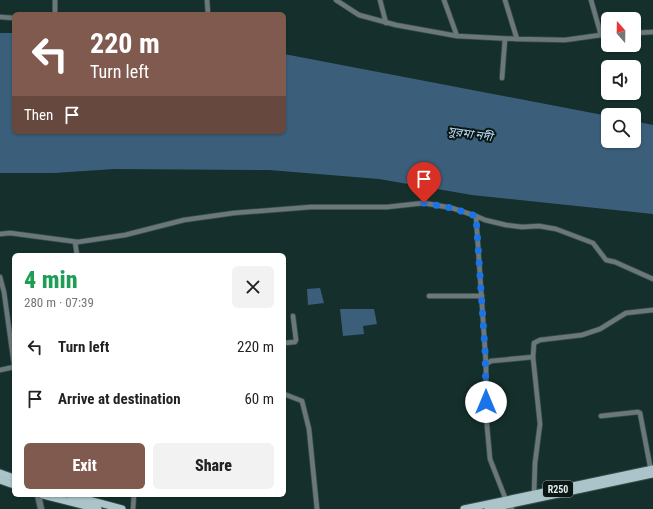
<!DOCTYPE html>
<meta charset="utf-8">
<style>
body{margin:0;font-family:"Roboto Condensed","Noto Sans Bengali",sans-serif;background:#f2f2f2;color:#222;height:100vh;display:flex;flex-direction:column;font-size:15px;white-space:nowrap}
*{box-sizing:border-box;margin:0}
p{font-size:13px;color:#767676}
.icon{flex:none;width:22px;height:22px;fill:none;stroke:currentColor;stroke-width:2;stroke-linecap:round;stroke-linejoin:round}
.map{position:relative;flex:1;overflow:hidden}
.details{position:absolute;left:12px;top:253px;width:274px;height:244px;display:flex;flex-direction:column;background:#fff;border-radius:6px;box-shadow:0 1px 3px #0004}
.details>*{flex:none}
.guide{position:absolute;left:12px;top:12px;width:274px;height:122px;border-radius:6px;box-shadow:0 1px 3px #0004;background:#805a4f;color:#fff;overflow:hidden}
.needle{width:26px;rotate:340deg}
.buttons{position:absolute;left:601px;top:12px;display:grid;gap:8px}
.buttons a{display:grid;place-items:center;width:40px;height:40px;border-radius:6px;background:#fff;box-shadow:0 1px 3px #0004;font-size:20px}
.pin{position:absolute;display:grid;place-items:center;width:34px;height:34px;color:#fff;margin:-41px -17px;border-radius:50% 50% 50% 0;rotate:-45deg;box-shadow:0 0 4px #0007}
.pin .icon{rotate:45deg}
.me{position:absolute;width:44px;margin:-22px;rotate:0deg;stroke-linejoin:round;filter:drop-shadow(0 0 3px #0008)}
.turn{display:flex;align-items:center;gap:14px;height:84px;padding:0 12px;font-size:18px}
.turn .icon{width:52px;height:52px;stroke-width:2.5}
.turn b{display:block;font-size:28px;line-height:34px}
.then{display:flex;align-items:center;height:38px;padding:0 12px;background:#0003;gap:8px;font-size:15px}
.round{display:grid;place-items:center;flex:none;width:42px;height:42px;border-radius:6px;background:#f2f2f2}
.headline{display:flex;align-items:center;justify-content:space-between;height:68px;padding:0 12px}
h1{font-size:24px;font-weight:800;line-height:30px;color:#1e9e55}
.action{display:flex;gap:8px;margin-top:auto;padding:8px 12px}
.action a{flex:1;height:46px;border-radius:6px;background:#805a4f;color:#fff;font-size:16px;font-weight:800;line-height:46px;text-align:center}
.action a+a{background:#f2f2f2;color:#222}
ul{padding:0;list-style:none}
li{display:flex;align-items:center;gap:12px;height:52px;padding:0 12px}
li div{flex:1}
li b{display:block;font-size:15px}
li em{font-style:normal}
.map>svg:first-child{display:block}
</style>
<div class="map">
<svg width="653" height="509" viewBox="0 0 653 509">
<rect width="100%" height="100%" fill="#15302c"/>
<g fill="#3b5f7a">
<path d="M0 33H14V132H284V54L608 116V141H634V121L653 125V214L472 195 379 179 269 170 114 169 54 173H0Z"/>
<path d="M320 288 324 303 308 305 307 289Z"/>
<path d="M340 309H374L377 324 363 326 364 334 343 336Z"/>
</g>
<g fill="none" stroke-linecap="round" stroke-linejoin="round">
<g stroke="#354e4a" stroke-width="6">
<g id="minor">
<path d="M207 0 208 14"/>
<path d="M336 0 359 15 396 25 457 36 517 39 565 40 608 34"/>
<path d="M380 0 386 23"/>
<path d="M444 0 457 36"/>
<path d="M505 0 517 39"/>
<path d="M591 0 601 35"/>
<path d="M55 14V0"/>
<path d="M0 17 14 18"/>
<path d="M634 33 653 32"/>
<path d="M502 78 505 39"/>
<path d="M476 216 485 220 506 225 522 227 539 226 556 229 593 243 606 260 615 262 653 279"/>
<path d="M0 234 10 233 78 242 125 235 184 220 234 213 311 207H387L424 203 452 208 476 216 486 364"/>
<path d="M75 242 77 255"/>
<path d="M0 277 4 292 14 364"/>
<path d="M429 296H482"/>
<path d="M284 343 295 342 296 340 293 316"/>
<path d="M533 357 540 424 535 463 534 494"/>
<path d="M0 370 14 367"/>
<path d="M284 394 302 401 309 429 317 509"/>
<path d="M601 416 638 412 640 413 651 471"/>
<path d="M133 509 134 495"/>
<path d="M512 509 506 500 490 459 486 415V364L491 361 533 357 534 343 540 340 582 335 600 329 626 313 653 310"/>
</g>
</g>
<g stroke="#354e4a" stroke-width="8">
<path id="tertiary" d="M38 495 41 509"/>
</g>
<g stroke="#354e4a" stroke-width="9">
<g id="primary">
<path d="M0 473 14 478"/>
<path d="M0 480 14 485"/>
<path d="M43 495 98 509"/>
<path d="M70 495 122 509"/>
<path d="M464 509 653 469"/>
<path d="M488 509 653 474"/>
</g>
</g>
<use href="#minor" stroke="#6b777a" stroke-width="4.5"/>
<use href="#tertiary" stroke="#6b777a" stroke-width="6"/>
<use href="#primary" stroke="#abc4ca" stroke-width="7"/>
</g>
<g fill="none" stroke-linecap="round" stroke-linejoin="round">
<path stroke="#1a73e8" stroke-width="7" stroke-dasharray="0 12.6" d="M424 203 452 208 476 216 485 350 486 402"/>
</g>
<g text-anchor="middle" stroke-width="4" stroke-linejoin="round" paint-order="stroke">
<rect fill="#0a1514" stroke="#9eacaa" stroke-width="1" x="543" y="481" width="30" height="16" rx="3"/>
<g font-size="10" font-weight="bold" fill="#deedea">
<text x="558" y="493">R250</text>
</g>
<g font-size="12" font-style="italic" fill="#b6daf5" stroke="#0a1514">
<text transform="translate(470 134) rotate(8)" y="4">সুরমা নদী</text>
</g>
</g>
</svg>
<div class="buttons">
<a><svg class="needle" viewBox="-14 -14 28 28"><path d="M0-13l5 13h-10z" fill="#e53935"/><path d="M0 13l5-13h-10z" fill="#767676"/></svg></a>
<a><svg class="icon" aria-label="sound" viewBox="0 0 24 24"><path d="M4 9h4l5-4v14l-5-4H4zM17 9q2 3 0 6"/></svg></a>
<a><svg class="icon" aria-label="search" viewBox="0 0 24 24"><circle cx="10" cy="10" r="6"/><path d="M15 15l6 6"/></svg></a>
</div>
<div class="pin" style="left:424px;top:203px;background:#d93025"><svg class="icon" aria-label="arrive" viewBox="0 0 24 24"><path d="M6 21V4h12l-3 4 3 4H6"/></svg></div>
<svg class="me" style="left:486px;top:402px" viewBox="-20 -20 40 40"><circle r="19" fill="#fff"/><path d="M0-13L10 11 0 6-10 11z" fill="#1a73e8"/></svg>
<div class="guide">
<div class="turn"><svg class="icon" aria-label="left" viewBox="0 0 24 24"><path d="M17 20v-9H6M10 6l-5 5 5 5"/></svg><div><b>220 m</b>Turn left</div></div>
<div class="then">Then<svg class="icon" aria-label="arrive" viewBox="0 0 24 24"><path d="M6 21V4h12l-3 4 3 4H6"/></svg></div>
</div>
<section class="details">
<div class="headline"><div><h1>4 min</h1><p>280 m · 07:39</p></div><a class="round"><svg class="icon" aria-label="close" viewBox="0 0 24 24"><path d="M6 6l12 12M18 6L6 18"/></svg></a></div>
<ul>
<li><svg class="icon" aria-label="left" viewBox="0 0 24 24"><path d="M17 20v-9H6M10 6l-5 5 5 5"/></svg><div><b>Turn left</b></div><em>220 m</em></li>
<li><svg class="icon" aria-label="arrive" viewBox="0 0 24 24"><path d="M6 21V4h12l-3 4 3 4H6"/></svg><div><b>Arrive at destination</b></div><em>60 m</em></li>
</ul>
<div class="action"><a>Exit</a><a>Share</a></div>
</section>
</div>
